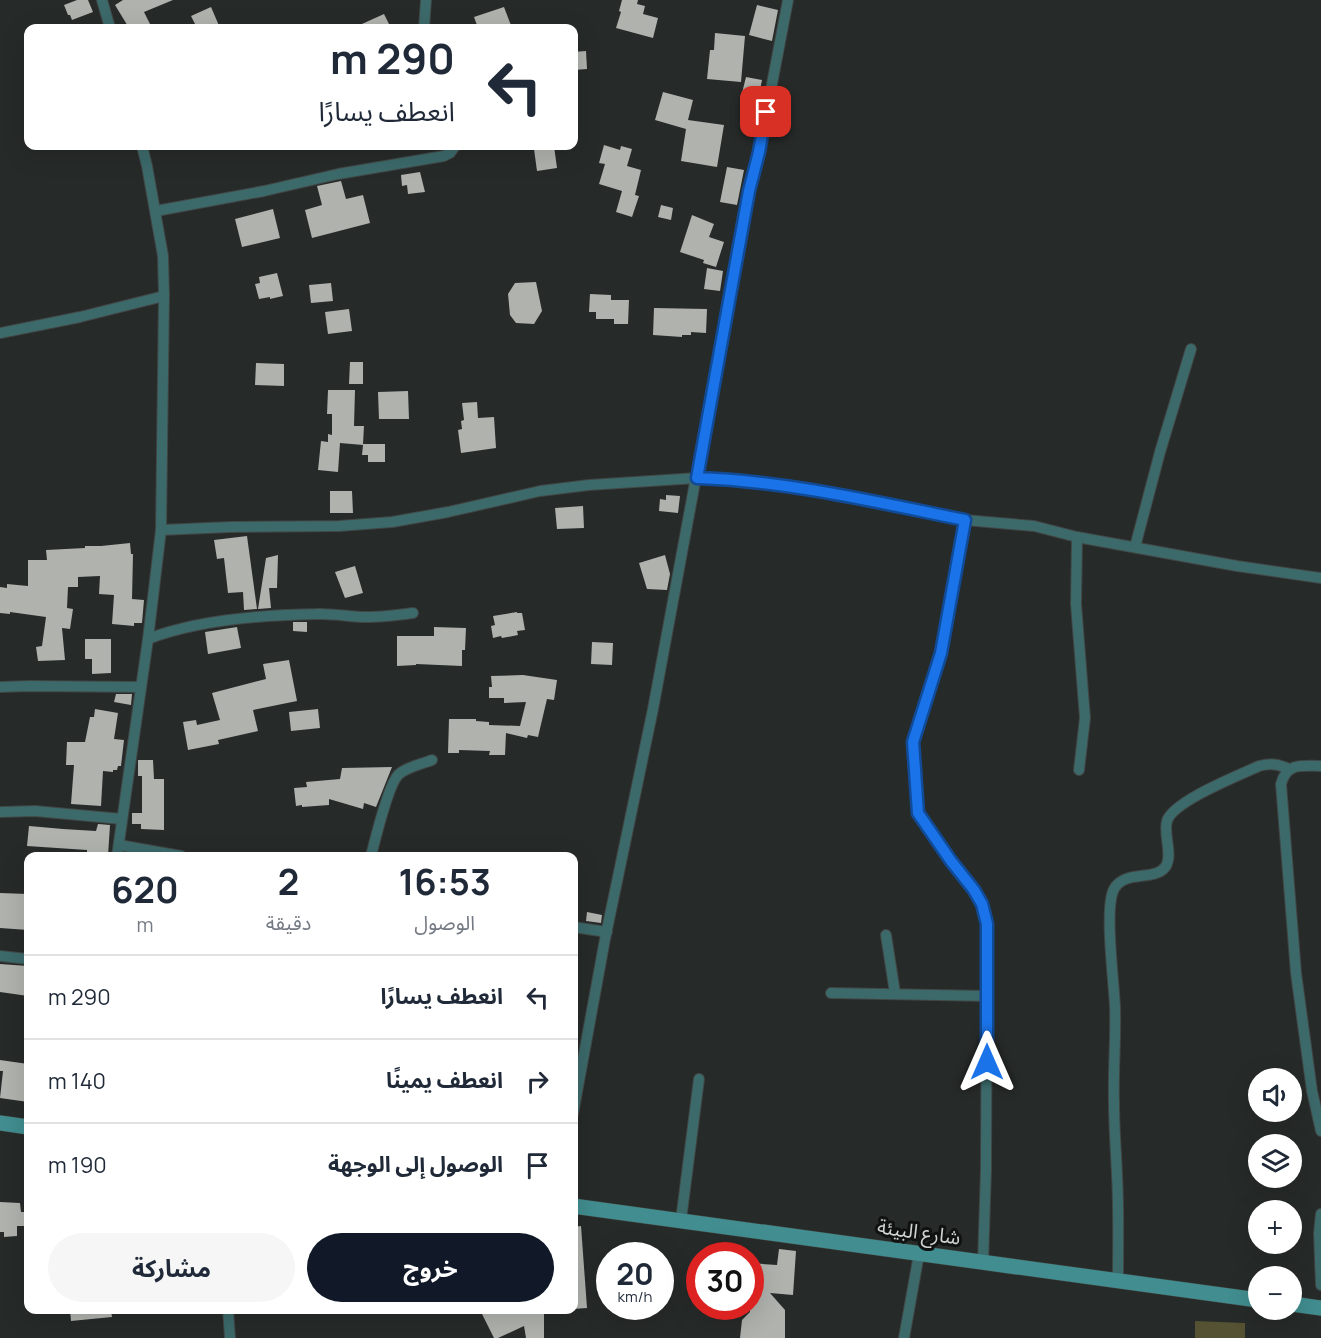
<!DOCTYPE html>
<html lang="ar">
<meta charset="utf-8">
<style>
body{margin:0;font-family:Manrope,"Noto Sans Arabic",sans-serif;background:#f6f6f7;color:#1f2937;direction:rtl;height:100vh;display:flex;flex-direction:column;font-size:22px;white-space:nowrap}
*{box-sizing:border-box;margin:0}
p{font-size:20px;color:#747a83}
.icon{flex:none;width:33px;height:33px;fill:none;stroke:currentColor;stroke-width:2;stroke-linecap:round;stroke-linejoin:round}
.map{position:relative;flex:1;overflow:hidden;direction:ltr}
.side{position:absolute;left:24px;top:852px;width:554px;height:462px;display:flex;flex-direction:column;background:#fff;border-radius:12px;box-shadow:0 6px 24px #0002;direction:rtl}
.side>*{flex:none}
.top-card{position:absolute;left:24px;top:24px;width:554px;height:126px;border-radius:12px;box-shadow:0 6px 24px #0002;direction:rtl;background:#fff;color:#1f2937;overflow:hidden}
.tools{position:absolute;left:1248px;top:1068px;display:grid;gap:12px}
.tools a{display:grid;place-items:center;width:54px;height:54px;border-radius:50%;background:#fff;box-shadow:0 6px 24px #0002;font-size:30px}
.speed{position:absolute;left:596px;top:1242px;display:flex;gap:12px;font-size:30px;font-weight:700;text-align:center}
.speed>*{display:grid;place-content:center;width:78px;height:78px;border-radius:50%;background:#fff;box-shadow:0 6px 24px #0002;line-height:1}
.speed small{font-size:15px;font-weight:400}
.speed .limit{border:9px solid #d22;background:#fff;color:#111}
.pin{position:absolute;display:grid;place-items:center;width:51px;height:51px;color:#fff;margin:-26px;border-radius:12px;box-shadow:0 3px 9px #0006}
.me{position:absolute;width:66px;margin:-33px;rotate:0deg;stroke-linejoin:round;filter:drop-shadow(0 0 4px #0008)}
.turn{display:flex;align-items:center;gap:21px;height:126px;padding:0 24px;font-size:27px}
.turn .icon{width:78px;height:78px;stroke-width:2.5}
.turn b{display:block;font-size:42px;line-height:51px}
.eta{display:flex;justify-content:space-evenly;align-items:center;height:102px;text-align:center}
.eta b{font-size:36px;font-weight:700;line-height:42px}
.cta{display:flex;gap:12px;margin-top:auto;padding:12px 24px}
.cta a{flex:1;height:69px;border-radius:36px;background:#111827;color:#fff;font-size:24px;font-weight:700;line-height:69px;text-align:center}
.cta a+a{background:#f6f6f7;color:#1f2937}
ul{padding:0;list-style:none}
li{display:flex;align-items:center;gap:18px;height:84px;padding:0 24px;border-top:2px solid #e0e1e3}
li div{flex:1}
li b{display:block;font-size:22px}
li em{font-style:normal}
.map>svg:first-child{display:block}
</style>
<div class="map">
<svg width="1321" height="1338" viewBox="0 0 1321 1338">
<rect width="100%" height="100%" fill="#262a28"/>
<path fill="#545233" d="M1195 1321 1245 1323V1338H1195Z"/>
<g fill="#afb2ad">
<path d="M77 0H88L93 12 72 20 70 15H68L64 5Z"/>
<path d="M123 0H173L144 12 152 28H129L115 5Z"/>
<path d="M622 0H638L637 4 645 6 643 14 658 18 653 38 616 28 621 12 619 11Z"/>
<path d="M757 5 778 10 772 41 749 35Z"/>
<path d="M211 7 220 28H197L191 16Z"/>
<path d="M504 7 512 28H478L474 17Z"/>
<path d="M384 14 391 28H353Z"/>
<path d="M715 33 745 36 741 82 707 79 710 50H714Z"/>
<path d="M586 51 587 69 574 70 573 52Z"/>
<path d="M746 77 762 80 758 100 741 97Z"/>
<path d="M663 92 693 100 688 120 724 125 717 167 681 161 686 129 655 120Z"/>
<path d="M604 145 620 150 621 146 632 149 627 166 641 170 635 195 639 196 632 217 616 212 622 191 599 184 605 164 599 163Z"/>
<path d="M554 146 557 168 537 171 534 149Z"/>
<path d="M727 167 744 170 737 205 720 202Z"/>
<path d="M420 172 425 192 408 194 407 185 402 186 401 175Z"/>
<path d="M341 181 346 199 363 195 370 223 312 238 305 210 322 205 317 186Z"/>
<path d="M661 205 673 208 671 220 658 217Z"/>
<path d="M273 209 280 238 242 247 235 219Z"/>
<path d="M692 215 714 224 709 237 724 242 716 267 703 263 704 260 680 252Z"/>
<path d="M707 268 723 271 720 291 704 289Z"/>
<path d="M277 273 283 296 270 299V297L259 299 255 284 260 283 259 277Z"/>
<path d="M536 282 542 311 534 324 516 323 510 315 508 294 515 283Z"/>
<path d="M331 283 333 301 311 303 309 285Z"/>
<path d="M590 294 611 295V300H629L628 324H614V319H596V312H589Z"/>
<path d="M654 308 707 309 706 333 691 332V335H682V337L653 335Z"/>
<path d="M349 309 352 331 328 334 325 312Z"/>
<path d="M350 362H363V384H349Z"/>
<path d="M256 363 284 364V386L255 385Z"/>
<path d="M328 390H355L354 426H364L363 444H385V462H368V455H362L363 445 340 443 338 472 318 470 321 441 328 442V434L332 435V414H327Z"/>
<path d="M408 391 409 419H379L378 392Z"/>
<path d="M477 402 478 418 494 417 496 448 461 453 458 430 462 429 461 421 464 420 462 403Z"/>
<path d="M330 491H352L353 513H330Z"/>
<path d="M666 495 680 496 678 513 659 511 660 499 666 500Z"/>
<path d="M583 506 584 528 557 529 555 508Z"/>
<path d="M247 536 257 609 244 610 243 592 228 593 224 558 217 559 214 540Z"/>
<path d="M130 543 131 554H133L132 599 144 600 142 623H134V626L112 624 114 595 99 594 100 576 78 577V587H68L67 608 73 609 70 629 62 628 65 660 38 661 36 647 42 646 46 617 10 612V614L0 613V587L7 588V584L28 586V560H47L46 550 85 548V546H101Z"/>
<path d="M278 555 277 588H269L271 608 258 609 266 558Z"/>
<path d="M665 555 670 574 667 590 647 589 639 563Z"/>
<path d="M355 566 363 593 345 598 335 572Z"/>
<path d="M517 612V613H522L525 630 517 631 518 635 502 638 501 636 493 638 491 626 495 625 493 616Z"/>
<path d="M293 622H307V632L293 631Z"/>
<path d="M237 627 241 648 208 654 205 632Z"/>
<path d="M434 627 466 628 465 650H462V666L416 664V665L397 666V636H434Z"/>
<path d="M85 639H111V673L92 674V659H85Z"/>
<path d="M592 642 613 643 612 665 591 664Z"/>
<path d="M289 660 297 701 253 710 258 731 218 740 219 744 188 750 183 722 196 720 197 725 220 720 212 693 266 679 263 664Z"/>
<path d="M523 675 557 680 554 700 547 699 538 737 528 735 527 738 506 733 505 755H489L490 751 459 750V753H448L449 719H476V721L489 722V725L520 726 526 702 504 703V698H489V687H492L491 676Z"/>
<path d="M116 694H132L131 705 114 702Z"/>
<path d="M95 709 118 713 114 739 124 740 121 766H118L117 770H113V772L103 771 101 806 71 804 74 765H66L67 742H85L90 717H94Z"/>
<path d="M318 709 320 728 291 731 289 712Z"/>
<path d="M138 760H153L154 779H164V830L141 829V824H132V813H142V776H138Z"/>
<path d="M392 767 376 807 364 803 363 809 329 799V805L302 807V805L296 806 294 788 307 787 306 782 340 779 342 768Z"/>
<path d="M98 824 110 825 108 856H87V850L27 846 29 826 63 829 96 831Z"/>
<path d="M0 893 28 894V930L0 928Z"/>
<path d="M587 912 602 915 601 923 586 921Z"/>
<path d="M0 964 28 966V996L0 992Z"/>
<path d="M0 1060 28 1064V1102L0 1098 3 1071H0Z"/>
<path d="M0 1202 20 1203 21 1212H25V1226H17V1236L4 1237V1232H0Z"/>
<path d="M581 1226 587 1308 573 1309V1227Z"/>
<path d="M779 1249 796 1251 793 1295 770 1293 785 1310V1338H740L742 1320 750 1312V1263L777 1265Z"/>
<path d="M70 1310H111L112 1317 71 1321Z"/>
<path d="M480 1310H544V1338H526L524 1326 498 1338H494Z"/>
</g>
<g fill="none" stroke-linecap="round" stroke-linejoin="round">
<g stroke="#414543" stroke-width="12">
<g id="street">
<path d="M102 0 110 28"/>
<path d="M424 28 426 0"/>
<path d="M156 211 264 191 338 174 444 156 450 153 455 146"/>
<path d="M0 333 80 317 164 296"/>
<path d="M965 520 941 653 913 742 918 813 951 861 974 889 982 904 987 924 986 1169 983 1263"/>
<path d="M161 530 230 527 339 526 392 522 448 512 540 491 589 485 697 478 736 479 810 490 965 520 1034 526 1077 537 1237 566 1321 578"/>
<path d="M1077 537 1076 604 1085 718 1079 770"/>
<path d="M1135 547 1160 452 1191 349"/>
<path d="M148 639C197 620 264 615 316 614 333 613 350 617 367 617 382 617 398 615 413 613"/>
<path d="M0 687 29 686 141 687"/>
<path d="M1321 766C1302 766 1287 762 1281 784L1296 973 1312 1091 1321 1131"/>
<path d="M0 812 35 811 122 819"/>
<path d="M119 845 181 856"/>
<path d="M117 856 148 639 161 530 164 296 163 256 147 166 142 146"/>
<path d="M371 856C375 840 388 786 398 775 406 767 422 764 432 760"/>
<path d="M573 927 607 932"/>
<path d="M886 935 895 993"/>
<path d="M0 956 28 959"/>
<path d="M831 993 987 996"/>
<path d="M573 1114 605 939 653 709 749 191 759 152 788 0"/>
<path d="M1321 1214 1319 1233 1321 1285"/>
<path d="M681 1220 699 1079"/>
<path d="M1118 1280C1118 1245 1119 1210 1117 1175 1116 1151 1114 1127 1114 1102 1113 1071 1116 1039 1115 1007 1114 982 1104 907 1114 889 1125 869 1156 882 1166 866 1173 854 1163 834 1167 821 1173 801 1240 775 1259 766 1271 763 1278 764 1289 769"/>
<path d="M228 1310 230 1338"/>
<path d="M904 1338 919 1254"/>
</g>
</g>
<g stroke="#414543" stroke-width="16">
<g id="secondary">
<path d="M0 1123 28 1127"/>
<path d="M573 1206 1258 1300"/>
<path d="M1292 1304 1321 1308"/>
</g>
</g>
<use href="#street" stroke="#3c696a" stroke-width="10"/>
<use href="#secondary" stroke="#418d8f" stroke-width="15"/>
</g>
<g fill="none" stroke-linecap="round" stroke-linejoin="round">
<g stroke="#114b97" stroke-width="15">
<path id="route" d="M766 112 759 152 749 191 733 279 697 478C787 481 876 502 965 520L941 653 913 742 918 813 951 861 974 890 982 904 987 924V1062"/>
</g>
<use href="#route" stroke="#1a73e8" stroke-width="10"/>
</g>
<g text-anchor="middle" stroke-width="6" stroke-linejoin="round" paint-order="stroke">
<g font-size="20" fill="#d0d3d1" stroke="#101211">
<text transform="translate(919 1232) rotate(8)" y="7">شارع البيئة</text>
</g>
</g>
</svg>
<div class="tools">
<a><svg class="icon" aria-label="sound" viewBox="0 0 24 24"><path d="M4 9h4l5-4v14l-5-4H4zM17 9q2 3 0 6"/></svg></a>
<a><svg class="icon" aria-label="layers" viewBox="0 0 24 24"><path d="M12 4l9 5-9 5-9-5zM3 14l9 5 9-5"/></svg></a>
<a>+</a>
<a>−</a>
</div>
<div class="speed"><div>20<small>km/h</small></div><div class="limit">30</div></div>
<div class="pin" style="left:766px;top:112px;background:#d93025"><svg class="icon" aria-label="arrive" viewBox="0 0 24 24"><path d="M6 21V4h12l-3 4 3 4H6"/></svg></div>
<svg class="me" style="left:987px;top:1062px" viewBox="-20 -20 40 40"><path d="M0-17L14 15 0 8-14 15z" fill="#1a73e8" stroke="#fff" stroke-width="4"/></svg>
<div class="top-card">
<div class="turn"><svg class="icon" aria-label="left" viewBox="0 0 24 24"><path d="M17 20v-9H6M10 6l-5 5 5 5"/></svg><div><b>290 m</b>انعطف يسارًا</div></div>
</div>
<section class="side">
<div class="eta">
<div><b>16:53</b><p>الوصول</p></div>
<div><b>2</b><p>دقيقة</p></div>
<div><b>620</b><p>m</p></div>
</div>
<ul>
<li><svg class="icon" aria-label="left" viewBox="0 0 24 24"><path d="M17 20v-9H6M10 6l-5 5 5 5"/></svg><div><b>انعطف يسارًا</b></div><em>290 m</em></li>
<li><svg class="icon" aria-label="right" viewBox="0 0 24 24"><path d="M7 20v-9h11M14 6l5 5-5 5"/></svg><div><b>انعطف يمينًا</b></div><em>140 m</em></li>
<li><svg class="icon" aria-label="arrive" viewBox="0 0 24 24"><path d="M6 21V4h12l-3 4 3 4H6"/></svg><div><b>الوصول إلى الوجهة</b></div><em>190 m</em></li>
</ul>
<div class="cta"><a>خروج</a><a>مشاركة</a></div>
</section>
</div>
